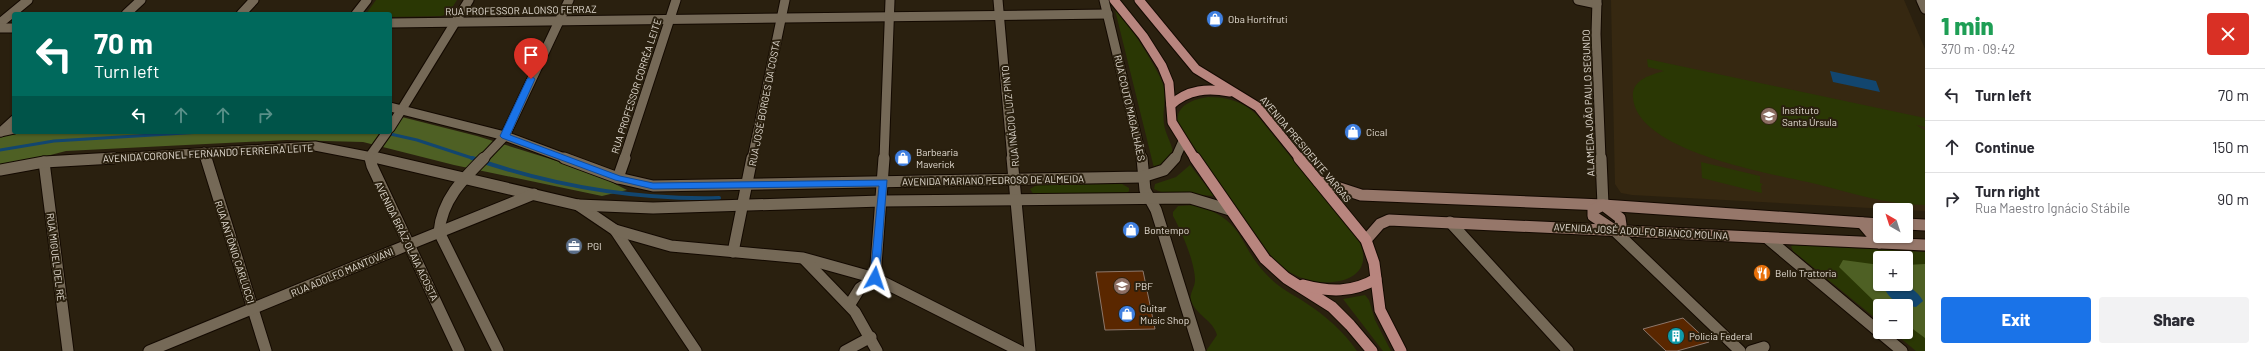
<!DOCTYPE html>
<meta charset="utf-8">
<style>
body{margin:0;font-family:Barlow,sans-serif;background:#f2f2f3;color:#2b2b33;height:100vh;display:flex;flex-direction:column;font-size:15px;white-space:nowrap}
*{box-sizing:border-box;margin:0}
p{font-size:13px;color:#7c7c81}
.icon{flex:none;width:22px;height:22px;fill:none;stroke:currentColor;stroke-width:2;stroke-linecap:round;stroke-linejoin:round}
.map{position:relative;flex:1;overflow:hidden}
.panel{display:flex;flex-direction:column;background:#fff;width:340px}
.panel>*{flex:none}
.banner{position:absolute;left:12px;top:12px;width:380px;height:122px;border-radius:4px;box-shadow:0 1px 3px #0004;background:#00695c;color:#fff;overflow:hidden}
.needle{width:26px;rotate:321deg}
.tools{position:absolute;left:1873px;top:203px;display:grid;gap:8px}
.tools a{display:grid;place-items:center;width:40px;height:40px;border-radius:4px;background:#fff;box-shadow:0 1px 3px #0004;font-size:20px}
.pin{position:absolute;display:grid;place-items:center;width:34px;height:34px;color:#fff;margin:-41px -17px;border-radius:50% 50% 50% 0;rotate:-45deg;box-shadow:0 0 4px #0007}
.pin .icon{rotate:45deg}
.me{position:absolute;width:44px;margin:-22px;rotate:5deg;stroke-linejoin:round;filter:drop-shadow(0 0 3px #0008)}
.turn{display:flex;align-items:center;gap:14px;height:84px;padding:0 16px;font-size:18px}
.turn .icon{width:52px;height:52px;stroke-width:2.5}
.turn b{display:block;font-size:28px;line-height:34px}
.lanes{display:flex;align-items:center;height:38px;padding:0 16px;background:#0003;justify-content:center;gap:20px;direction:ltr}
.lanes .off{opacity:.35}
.round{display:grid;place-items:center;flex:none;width:42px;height:42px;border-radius:4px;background:#f2f2f3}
.overview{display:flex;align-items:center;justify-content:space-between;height:68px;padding:0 16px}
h1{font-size:24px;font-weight:800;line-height:30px;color:#1e9e55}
.action{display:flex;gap:8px;margin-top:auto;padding:8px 16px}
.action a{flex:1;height:46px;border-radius:4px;background:#1a73e8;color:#fff;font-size:16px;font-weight:800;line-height:46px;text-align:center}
.action a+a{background:#f2f2f3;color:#2b2b33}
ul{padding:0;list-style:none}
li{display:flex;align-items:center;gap:12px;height:52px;padding:0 16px;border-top:1px solid #e1e1e2}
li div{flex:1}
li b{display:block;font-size:15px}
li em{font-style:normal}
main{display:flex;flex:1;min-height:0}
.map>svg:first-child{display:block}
</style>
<main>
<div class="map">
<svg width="1925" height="351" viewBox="0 0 1925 351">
<rect width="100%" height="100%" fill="#2a200f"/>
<path fill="#362811" d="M1611 0H1904L1925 49V211L1632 195 1621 193 1615 184Z"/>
<g fill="#2a3704" fill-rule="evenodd">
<path d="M376 0H457L448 14 441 16 390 17V14H366Z"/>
<path d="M1115 10C1124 15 1160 72 1163 84 1167 98 1162 110 1164 124 1167 144 1186 156 1154 168Z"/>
<path d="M1647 59 1925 118V127L1916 125 1925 130V205C1887 205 1849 192 1812 183 1769 173 1638 152 1633 98 1631 80 1650 75 1664 71L1648 67Z"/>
<path d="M1208 97C1226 97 1243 101 1257 115L1360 243C1375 279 1334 287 1308 280 1294 276 1284 269 1274 260L1178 124C1174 106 1193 99 1208 97Z"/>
<path d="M1701 162 1760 176V183L1763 184 1761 186 1762 193 1702 178Z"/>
<path d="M1190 165 1214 196 1161 192 1154 189 1155 184 1176 177Z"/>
<path d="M1122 184 1129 188V191L1126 194 1034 195 1030 189 1037 185Z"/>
<path d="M1195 205C1247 220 1237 246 1269 277 1279 288 1294 295 1306 303 1326 316 1344 332 1357 351H1206L1217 335C1213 320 1196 315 1191 301 1189 293 1195 288 1195 280 1195 263 1182 232 1173 216V212L1178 206Z"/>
<path d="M1794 245 1925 252V351H1916L1893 332H1906V306H1880V322L1793 251 1791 246ZM1880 258H1906V284H1880Z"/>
<path d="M1365 295 1369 300 1375 320 1391 351H1383L1343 299Z"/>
</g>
<g fill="#4e6024">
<path d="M390 114 477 136 589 171 627 190 602 196 454 165 363 142 287 140 66 151 0 168V136L24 132H390Z"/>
<path d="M1843 260 1880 265V284H1906V265L1925 264V338L1906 324V306H1881L1875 302 1839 267Z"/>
</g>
<g fill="#12466f">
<path d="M1830 71 1876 81 1880 92 1833 82Z"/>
<path d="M1888 284C1904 284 1915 287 1923 301L1916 307C1901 305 1889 301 1884 287Z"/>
</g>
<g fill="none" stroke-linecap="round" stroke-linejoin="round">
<g stroke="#12466f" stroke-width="3">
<path d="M386 133 417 140 475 159"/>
<path d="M0 150 54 141 202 132"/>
</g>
<path stroke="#12466f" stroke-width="4" d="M472 158C553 186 633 200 719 198"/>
</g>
<g fill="#5a2700" stroke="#8c776b">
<path d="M1143 271 1155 329 1105 330 1096 272Z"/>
<path d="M1683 318 1709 342 1677 351H1666L1643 329Z"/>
</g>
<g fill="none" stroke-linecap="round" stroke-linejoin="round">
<g stroke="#130900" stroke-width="11">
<g id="minor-far1">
<path d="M998 0 1012 159"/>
<path d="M1104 0 1142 159"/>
<path d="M1578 0 1597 4"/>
<path d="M1597 0 1596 34 1601 159"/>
<path d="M1921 0 1925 9"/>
<path d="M126 14 141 0"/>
<path d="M241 14 254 0"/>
<path d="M356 14 367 0"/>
<path d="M0 23 28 0"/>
<path d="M390 23 1108 14"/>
<path d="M0 28H14"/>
<path d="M402 109 469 0"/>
<path d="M1 132 14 120"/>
<path d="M505 136 569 0"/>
<path d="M204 152 206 159"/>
<path d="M624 159 676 0"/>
<path d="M752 159 785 0"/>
<path d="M884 159 890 0"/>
</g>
</g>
<g stroke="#130900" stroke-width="13">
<g id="minor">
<path d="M206 158 266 351"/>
<path d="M1012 158 1030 351"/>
<path d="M1142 158 1145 190 1156 210 1200 351"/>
<path d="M1601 158 1603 205"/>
<path d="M44 162 68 351"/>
<path d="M618 178 625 158"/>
<path d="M578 205 615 230 696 351"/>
<path d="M1450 222 1568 351"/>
<path d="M615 230 671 246 803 258 875 278 1020 351"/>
<path d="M1614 230 1740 351"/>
<path d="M1767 238 1902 351"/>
<path d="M733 252 752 158"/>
<path d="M804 259 855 312 877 351"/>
<path d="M875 278 884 158"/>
<path d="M850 304 860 288 875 278"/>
<path d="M149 351 410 244"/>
<path d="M845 351 871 337"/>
<path d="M1751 351 1764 347"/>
</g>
</g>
<g stroke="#130900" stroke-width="11">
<g id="tertiary-far1">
<path d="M390 107 505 136 567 159"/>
<path d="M390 128 402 109"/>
<path d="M0 132 14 129"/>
<path d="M97 159 315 146 382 159"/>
<path d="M371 159 370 156 387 132"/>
<path d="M483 159 505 136"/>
<path d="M1175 159 1183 141"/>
</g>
</g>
<g stroke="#130900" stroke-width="13">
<g id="tertiary">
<path d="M370 158 372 166 459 351"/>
<path d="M378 158 578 205 653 208 882 201 1190 198 1230 210"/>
<path d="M484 158C462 180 442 200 439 232L498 351"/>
<path d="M564 158 618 178 653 186 1142 177 1164 170 1175 158"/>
<path d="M0 170 44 162 114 158"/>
<path d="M410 244 534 194"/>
</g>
</g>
<g stroke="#130900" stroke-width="13">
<g id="secondary">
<path d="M1318 181 1361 195 1603 205 1880 224"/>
<path d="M1603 205 1620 218 1621 225 1614 230 1593 216V210Z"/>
<path d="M1862 223 1879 243"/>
<path d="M1906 224 1925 225"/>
<path d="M1366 240 1380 224 1389 220 1925 245"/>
</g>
</g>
<g stroke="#130900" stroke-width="11">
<g id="primary-far1">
<path d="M1114 0 1143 36 1162 66 1169 83 1172 122 1195 159"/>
<path d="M1139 0 1196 69 1258 107 1300 159"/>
<path d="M1171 105C1188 89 1208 88 1230 92"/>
</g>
</g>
<g stroke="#130900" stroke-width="13">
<g id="primary">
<path d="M1195 158 1265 259 1286 278 1332 307 1350 325 1372 351"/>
<path d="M1299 158 1366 240 1374 263 1380 310 1401 351"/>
<path d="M1303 285C1329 292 1352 293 1376 279"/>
</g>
</g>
<use href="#minor-far1" stroke="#756957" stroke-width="9"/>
<use href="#minor" stroke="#756957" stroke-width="11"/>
<use href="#tertiary-far1" stroke="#756957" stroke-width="9"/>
<use href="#tertiary" stroke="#756957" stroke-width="11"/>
<use href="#secondary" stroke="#96776a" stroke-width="11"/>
<use href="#primary-far1" stroke="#b8857e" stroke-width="9"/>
<use href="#primary" stroke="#b8857e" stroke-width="11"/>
</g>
<path fill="#1a73e8" stroke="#114b97" d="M531 76 535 79 510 135 620 176 653 183 887 180 879 281H872L870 278 879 186 653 189 615 180 502 138 500 136 527 79Z"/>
<defs>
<g id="shop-disc" transform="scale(0.9)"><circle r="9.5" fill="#3f7fe0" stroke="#2a200f"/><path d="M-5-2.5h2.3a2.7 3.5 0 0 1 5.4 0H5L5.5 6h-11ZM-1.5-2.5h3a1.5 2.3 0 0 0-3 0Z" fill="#fff"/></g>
<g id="school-disc" transform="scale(0.9)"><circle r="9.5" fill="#8d6e63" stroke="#2a200f"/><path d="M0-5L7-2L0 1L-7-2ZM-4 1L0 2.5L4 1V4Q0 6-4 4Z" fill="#fff"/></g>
<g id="office-disc" transform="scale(0.9)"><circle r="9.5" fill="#5c6f8a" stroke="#2a200f"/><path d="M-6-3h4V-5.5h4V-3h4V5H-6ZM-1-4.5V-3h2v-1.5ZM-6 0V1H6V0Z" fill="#fff"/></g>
<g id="restaurant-disc" transform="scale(0.9)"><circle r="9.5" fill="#e8710a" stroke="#2a200f"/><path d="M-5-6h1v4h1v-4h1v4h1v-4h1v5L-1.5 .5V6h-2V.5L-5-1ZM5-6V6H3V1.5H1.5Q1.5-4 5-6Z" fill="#fff"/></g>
<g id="building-disc" transform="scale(0.9)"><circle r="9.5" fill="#0f9aa8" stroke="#2a200f"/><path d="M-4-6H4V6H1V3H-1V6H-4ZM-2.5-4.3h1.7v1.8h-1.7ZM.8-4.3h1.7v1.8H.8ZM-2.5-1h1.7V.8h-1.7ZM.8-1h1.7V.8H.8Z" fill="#fff"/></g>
</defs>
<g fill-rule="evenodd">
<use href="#shop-disc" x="1215" y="19"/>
<use href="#school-disc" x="1769" y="116"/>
<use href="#shop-disc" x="1353" y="132"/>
<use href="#shop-disc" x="903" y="158"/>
<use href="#shop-disc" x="1131" y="230"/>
<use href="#office-disc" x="574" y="246"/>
<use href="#restaurant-disc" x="1762" y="273"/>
<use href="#school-disc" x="1122" y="286"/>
<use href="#shop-disc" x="1127" y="314"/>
<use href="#building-disc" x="1676" y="336"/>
</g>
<g text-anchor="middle" stroke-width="4" stroke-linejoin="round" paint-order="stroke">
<g font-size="10" fill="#e4ddd3" stroke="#2a200f">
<text transform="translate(521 10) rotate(-1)" y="4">RUA PROFESSOR ALONSO FERRAZ</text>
<text transform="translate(636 86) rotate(-72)" y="4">RUA PROFESSOR CORRÊA LEITE</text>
<text transform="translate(764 103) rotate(-79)" y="4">RUA JOSÉ BORGES DA COSTA</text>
<text transform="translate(1588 103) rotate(-92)" y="4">ALAMEDA JOÃO PAULO SEGUNDO</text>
<text transform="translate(1130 108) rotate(77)" y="4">RUA COUTO MAGALHÃES</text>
<text transform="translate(1010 116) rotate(-96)" y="4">RUA INÁCIO LUIZ PINTO</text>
<text transform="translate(1306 149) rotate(50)" y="4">AVENIDA PRESIDENTE VARGAS</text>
<text transform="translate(208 153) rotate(-3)" y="4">AVENIDA CORONEL FERNANDO FERREIRA LEITE</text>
<text transform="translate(993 180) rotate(-1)" y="4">AVENIDA MARIANO PEDROSO DE ALMEIDA</text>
<text transform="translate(1641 231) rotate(3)" y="4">AVENIDA JOSÉ ADOLFO BIANCO MOLINA</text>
<text transform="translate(407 241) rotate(64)" y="4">AVENIDA BRÁZ OLAIA ACOSTA</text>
<text transform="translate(235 252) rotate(72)" y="4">RUA ANTÔNIO CARLUCCI</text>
<text transform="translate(56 257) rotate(83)" y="4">RUA MIGUEL DEL RÉ</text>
<text transform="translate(342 272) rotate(-23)" y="4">RUA ADOLFO MANTOVANI</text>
</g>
<g font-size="10" fill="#e4ddd3" stroke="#2a200f" text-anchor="start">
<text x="1228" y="23">Oba Hortifruti</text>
<text x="1782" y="114">Instituto<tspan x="1782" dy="12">Santa Úrsula</tspan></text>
<text x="1366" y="136">Cical</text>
<text x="916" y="156">Barbearia<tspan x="916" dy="12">Maverick</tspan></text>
<text x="1144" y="234">Bontempo</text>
<text x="587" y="250">PGI</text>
<text x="1775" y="277">Bello Trattoria</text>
<text x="1135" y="290">PBF</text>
<text x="1140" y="312">Guitar<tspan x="1140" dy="12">Music Shop</tspan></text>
<text x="1689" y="340">Policia Federal</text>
</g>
</g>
</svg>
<div class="tools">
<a><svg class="needle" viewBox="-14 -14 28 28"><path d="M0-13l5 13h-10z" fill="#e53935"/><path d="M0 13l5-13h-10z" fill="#7c7c81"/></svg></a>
<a>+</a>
<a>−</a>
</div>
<div class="pin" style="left:531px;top:79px;background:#d93025"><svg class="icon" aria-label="arrive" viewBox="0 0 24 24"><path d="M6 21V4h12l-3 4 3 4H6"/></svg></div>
<svg class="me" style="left:875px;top:278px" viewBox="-20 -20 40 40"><path d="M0-17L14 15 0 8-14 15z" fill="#1a73e8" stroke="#fff" stroke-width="4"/></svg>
<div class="banner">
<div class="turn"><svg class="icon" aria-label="left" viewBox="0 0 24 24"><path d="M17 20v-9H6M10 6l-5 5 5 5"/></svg><div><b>70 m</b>Turn left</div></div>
<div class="lanes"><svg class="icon" aria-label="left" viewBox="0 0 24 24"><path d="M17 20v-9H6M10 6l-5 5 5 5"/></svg><svg class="icon off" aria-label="ahead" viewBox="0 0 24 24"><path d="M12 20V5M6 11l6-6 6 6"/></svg><svg class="icon off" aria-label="ahead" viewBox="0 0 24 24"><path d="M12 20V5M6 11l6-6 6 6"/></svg><svg class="icon off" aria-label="right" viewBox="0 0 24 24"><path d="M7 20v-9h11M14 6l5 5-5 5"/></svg></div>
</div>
</div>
<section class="panel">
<div class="overview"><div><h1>1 min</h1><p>370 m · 09:42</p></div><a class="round" style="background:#d93025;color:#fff"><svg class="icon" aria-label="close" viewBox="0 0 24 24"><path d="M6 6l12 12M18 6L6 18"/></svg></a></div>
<ul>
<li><svg class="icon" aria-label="left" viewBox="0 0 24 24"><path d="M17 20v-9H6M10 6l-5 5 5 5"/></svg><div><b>Turn left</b></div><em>70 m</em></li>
<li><svg class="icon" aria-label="ahead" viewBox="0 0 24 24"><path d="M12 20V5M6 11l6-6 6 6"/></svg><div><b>Continue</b></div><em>150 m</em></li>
<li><svg class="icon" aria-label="right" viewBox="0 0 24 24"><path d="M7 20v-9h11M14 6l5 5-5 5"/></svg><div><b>Turn right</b><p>Rua Maestro Ignácio Stábile</p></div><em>90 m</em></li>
</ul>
<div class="action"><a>Exit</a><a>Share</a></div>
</section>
</main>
